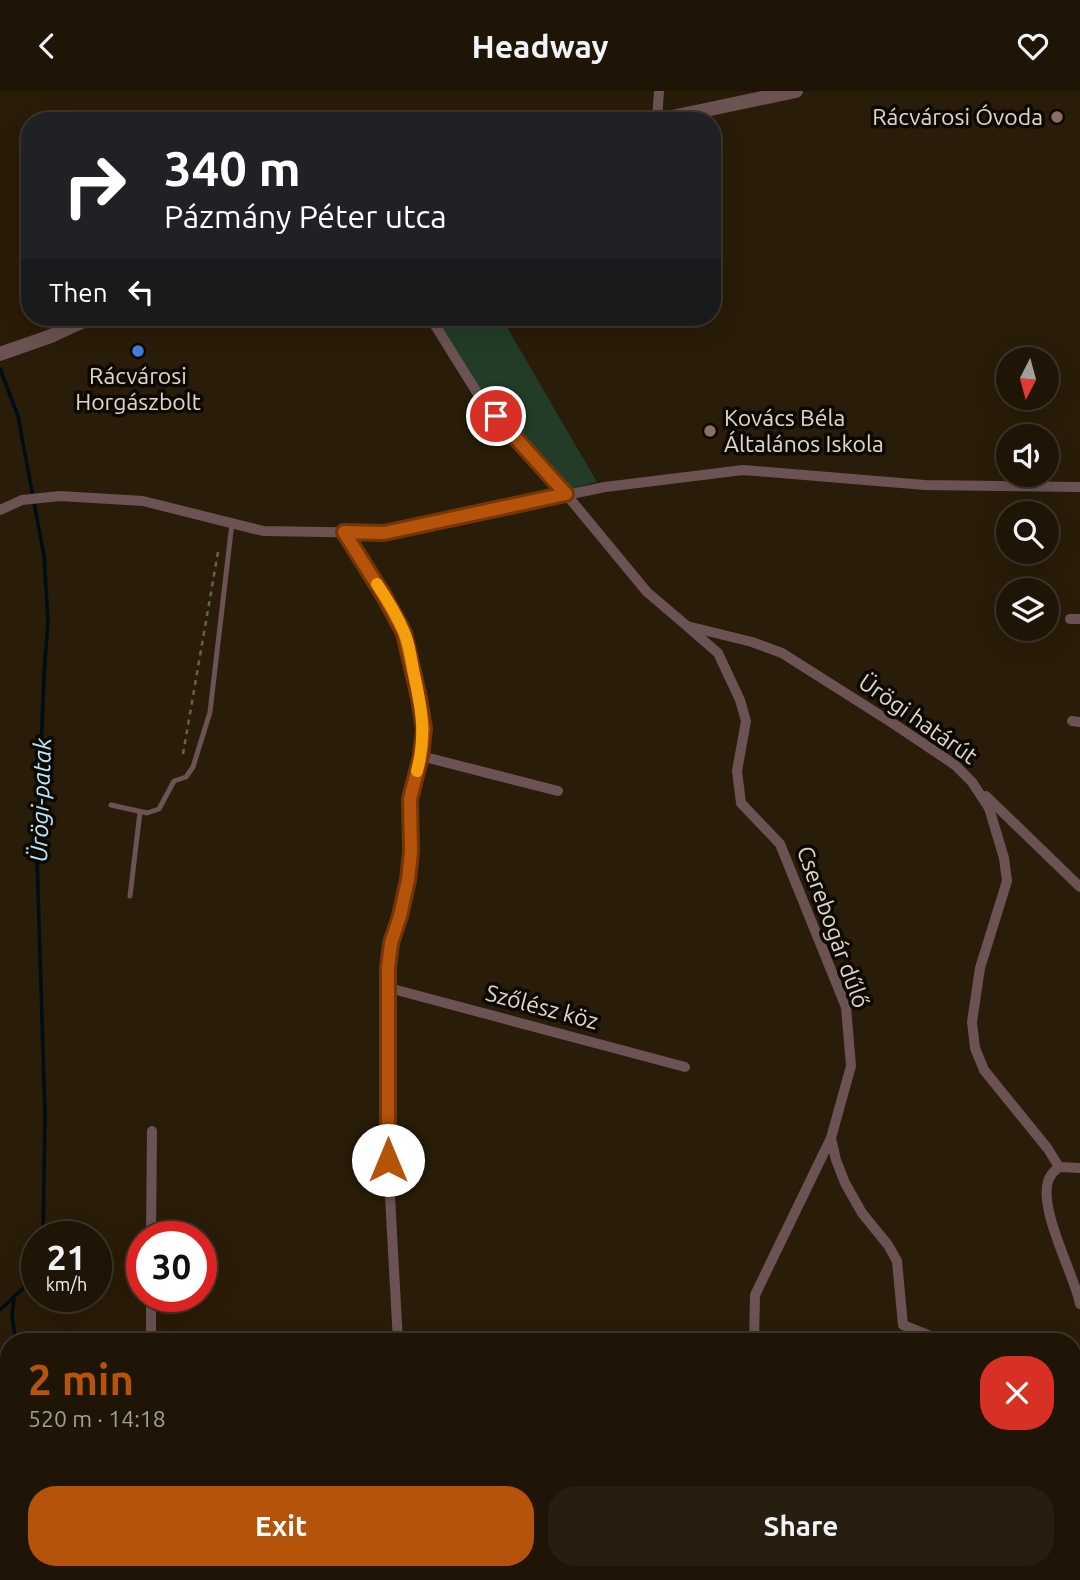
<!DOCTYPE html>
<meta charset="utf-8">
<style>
body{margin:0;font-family:Ubuntu,sans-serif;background:#271e10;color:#f1f3f6;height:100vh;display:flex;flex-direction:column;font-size:26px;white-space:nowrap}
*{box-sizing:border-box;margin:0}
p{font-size:23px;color:#a19f9b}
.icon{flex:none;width:38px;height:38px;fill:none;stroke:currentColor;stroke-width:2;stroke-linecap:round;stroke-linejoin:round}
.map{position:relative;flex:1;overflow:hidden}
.panel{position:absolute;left:0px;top:1242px;width:1082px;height:247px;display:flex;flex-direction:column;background:#1f1506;border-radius:28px 28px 0 0;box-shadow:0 7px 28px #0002,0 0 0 2px #3c3428}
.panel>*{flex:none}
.guide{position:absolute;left:21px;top:21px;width:700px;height:214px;border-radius:28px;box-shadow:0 7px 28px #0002,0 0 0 2px #3c3428;background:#202124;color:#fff;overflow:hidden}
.needle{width:46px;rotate:186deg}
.tools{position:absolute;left:996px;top:256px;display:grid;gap:14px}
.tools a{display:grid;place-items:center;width:63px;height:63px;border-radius:50%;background:#1f1506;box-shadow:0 7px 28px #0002,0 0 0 2px #3c3428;font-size:35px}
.speed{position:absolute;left:21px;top:1130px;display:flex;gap:14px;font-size:35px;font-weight:700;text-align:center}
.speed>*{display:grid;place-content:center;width:91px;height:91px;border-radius:50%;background:#1f1506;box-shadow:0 7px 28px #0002,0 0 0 2px #3c3428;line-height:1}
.speed small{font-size:18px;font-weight:400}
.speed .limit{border:10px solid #d22;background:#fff;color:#111}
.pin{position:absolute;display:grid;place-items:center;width:60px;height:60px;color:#fff;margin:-30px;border:4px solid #fff;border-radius:50%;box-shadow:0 2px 7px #0007}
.me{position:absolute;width:77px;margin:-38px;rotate:0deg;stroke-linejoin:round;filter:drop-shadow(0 0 5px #0008)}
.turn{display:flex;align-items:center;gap:24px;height:147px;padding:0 28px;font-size:32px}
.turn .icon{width:91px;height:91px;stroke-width:2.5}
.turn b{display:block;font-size:49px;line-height:60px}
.then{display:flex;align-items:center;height:66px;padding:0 28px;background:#0003;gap:14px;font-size:26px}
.round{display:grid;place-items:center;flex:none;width:74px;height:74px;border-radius:28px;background:#271e10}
.summary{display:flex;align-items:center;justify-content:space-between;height:119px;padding:0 28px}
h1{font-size:42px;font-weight:700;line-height:52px;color:#b45309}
.action{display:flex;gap:14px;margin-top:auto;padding:14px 28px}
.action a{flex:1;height:80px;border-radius:28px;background:#b45309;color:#fff;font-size:28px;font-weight:700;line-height:80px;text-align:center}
.action a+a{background:#271e10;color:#f1f3f6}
header{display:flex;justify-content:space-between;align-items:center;height:91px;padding:0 28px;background:#1f1506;font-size:32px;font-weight:700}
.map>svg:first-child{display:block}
</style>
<header><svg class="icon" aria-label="back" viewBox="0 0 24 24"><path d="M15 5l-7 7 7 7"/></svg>Headway<svg class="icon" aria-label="heart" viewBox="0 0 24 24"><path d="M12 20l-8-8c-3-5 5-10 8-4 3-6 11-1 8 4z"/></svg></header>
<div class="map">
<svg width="1080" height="1489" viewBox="0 0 1080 1489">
<rect width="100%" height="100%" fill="#291c08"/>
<path fill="#223c27" d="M434 226H501L597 391 563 400 481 308Z"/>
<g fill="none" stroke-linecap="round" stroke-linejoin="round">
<g stroke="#010d14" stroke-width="3.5">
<path d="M0 278 18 325 44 465 48 531 44 583 37 767 45 1024 43 1146"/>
<path d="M14 1206 12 1226 16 1251"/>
<path d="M0 1219 33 1188 37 1171"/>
<path d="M85 1480 89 1489"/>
</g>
<g stroke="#6b604f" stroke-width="2.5" stroke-dasharray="5 5" stroke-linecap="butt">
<path d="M183 663 218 461"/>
<path d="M0 1263C5 1288 4 1316 0 1341"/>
<path d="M0 1263H9"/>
</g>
<g stroke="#6a5352" stroke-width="5">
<path d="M111 714 147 722 159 718 174 690 186 686 193 676 210 621 232 432"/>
<path d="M130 805 140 721"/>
</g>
<g stroke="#6a5352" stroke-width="10">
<path d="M657 29 659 0"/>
<path d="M430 226 481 308 566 403 647 501 687 535 752 551 782 562 894 633 955 674 972 691 989 717 1004 767 1007 790 980 877 972 931 975 957 984 979 1048 1058 1059 1076C1056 1079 1053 1081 1051 1084 1033 1110 1075 1184 1080 1213"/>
<path d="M0 419 22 409 60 405 143 410 263 440 384 442 605 396 743 379 925 394 1080 396"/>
<path d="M344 441 384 505 404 542 419 607 424 638 421 665 410 708 411 761 408 789 400 825 391 852 388 877V1069L398 1251"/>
<path d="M1070 528H1080"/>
<path d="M689 537 718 562 740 609 746 630 737 680 741 712 780 753 846 916 851 975 831 1047 755 1204 754 1251"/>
<path d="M1072 630 1080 631"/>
<path d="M421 665 558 700"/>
<path d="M986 705 1080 796"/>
<path d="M389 897 685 976"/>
<path d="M831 1047 836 1069 845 1092 862 1122 888 1154 897 1170 903 1234 945 1251"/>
<path d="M1059 1076 1080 1077"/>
<path d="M151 1146 152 1040"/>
<path d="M151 1251V1206"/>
<path d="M1073 1456 1080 1417"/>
<path d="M157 1480V1489"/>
<path d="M742 1480 746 1489"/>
<path d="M391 1489 395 1480"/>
<path d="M1067 1489 1068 1480"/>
</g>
<g stroke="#6a5352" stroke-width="14">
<path d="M653 30 796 0"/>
<path d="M0 263 51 245 92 226"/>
</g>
</g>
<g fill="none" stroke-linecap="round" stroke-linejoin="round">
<g stroke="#753606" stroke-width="18">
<path id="route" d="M388 1069V877L391 852 400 825 408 789 411 761 410 708 421 665 424 638 419 607 404 542 384 505 344 441 384 442 566 403 496 325"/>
</g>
<use href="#route" stroke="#b45309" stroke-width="12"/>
<path stroke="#f59e0b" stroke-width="12" d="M377 493C387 508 397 524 404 541 409 552 411 566 413 578 421 616 427 641 417 680"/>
</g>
<g fill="#8d6e63" stroke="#0d0802" stroke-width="2.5">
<circle cx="1057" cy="26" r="7"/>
<circle cx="710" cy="340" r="7"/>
</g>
<circle fill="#3f7fe0" stroke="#0d0802" stroke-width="2.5" cx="138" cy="260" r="7"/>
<g text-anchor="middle" stroke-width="7" stroke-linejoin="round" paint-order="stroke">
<g font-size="23" fill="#e0d7cb" stroke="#0d0802" text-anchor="end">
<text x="1043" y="34">Rácvárosi Óvoda</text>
<text x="138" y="293" text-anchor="middle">Rácvárosi<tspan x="138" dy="26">Horgászbolt</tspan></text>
<text x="724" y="335" text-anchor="start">Kovács Béla<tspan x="724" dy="26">Általános Iskola</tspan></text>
</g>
<g font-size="23" fill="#e0d7cb" stroke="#0d0802">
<text transform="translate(918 628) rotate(35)" y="8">Ürögi határút</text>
<text transform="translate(833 836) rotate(70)" y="8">Cserebogár dűlő</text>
<text transform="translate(542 916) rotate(15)" y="8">Szőlész köz</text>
</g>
<g font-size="24" font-style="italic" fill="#b7e8fe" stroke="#0d0802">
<text transform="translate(41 709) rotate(-88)" y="8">Ürögi-patak</text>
</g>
</g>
</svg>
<div class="tools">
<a><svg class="needle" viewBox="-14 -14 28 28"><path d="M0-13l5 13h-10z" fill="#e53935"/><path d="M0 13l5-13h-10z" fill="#a19f9b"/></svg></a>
<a><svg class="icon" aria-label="sound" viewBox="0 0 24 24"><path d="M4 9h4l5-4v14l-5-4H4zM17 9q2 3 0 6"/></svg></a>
<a><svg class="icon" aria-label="search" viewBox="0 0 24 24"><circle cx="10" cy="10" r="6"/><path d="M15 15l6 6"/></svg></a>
<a><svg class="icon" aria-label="layers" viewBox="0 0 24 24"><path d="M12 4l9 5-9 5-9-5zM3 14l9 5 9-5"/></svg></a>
</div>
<div class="speed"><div>21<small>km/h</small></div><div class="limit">30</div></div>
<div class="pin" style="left:496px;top:325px;background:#d93025"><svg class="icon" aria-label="arrive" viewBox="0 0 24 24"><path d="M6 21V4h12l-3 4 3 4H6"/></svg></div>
<svg class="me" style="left:388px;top:1069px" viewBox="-20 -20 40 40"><circle r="19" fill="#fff"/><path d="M0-13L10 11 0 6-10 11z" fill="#b45309"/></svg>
<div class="guide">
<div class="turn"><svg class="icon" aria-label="right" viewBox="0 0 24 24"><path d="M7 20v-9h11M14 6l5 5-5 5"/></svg><div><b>340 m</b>Pázmány Péter utca</div></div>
<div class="then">Then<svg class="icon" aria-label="left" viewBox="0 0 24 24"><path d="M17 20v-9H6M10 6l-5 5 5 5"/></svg></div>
</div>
<section class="panel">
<div class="summary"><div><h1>2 min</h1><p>520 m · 14:18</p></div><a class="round" style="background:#d93025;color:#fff"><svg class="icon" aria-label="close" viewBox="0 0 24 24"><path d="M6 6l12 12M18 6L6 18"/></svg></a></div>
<div class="action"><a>Exit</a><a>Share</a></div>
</section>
</div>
